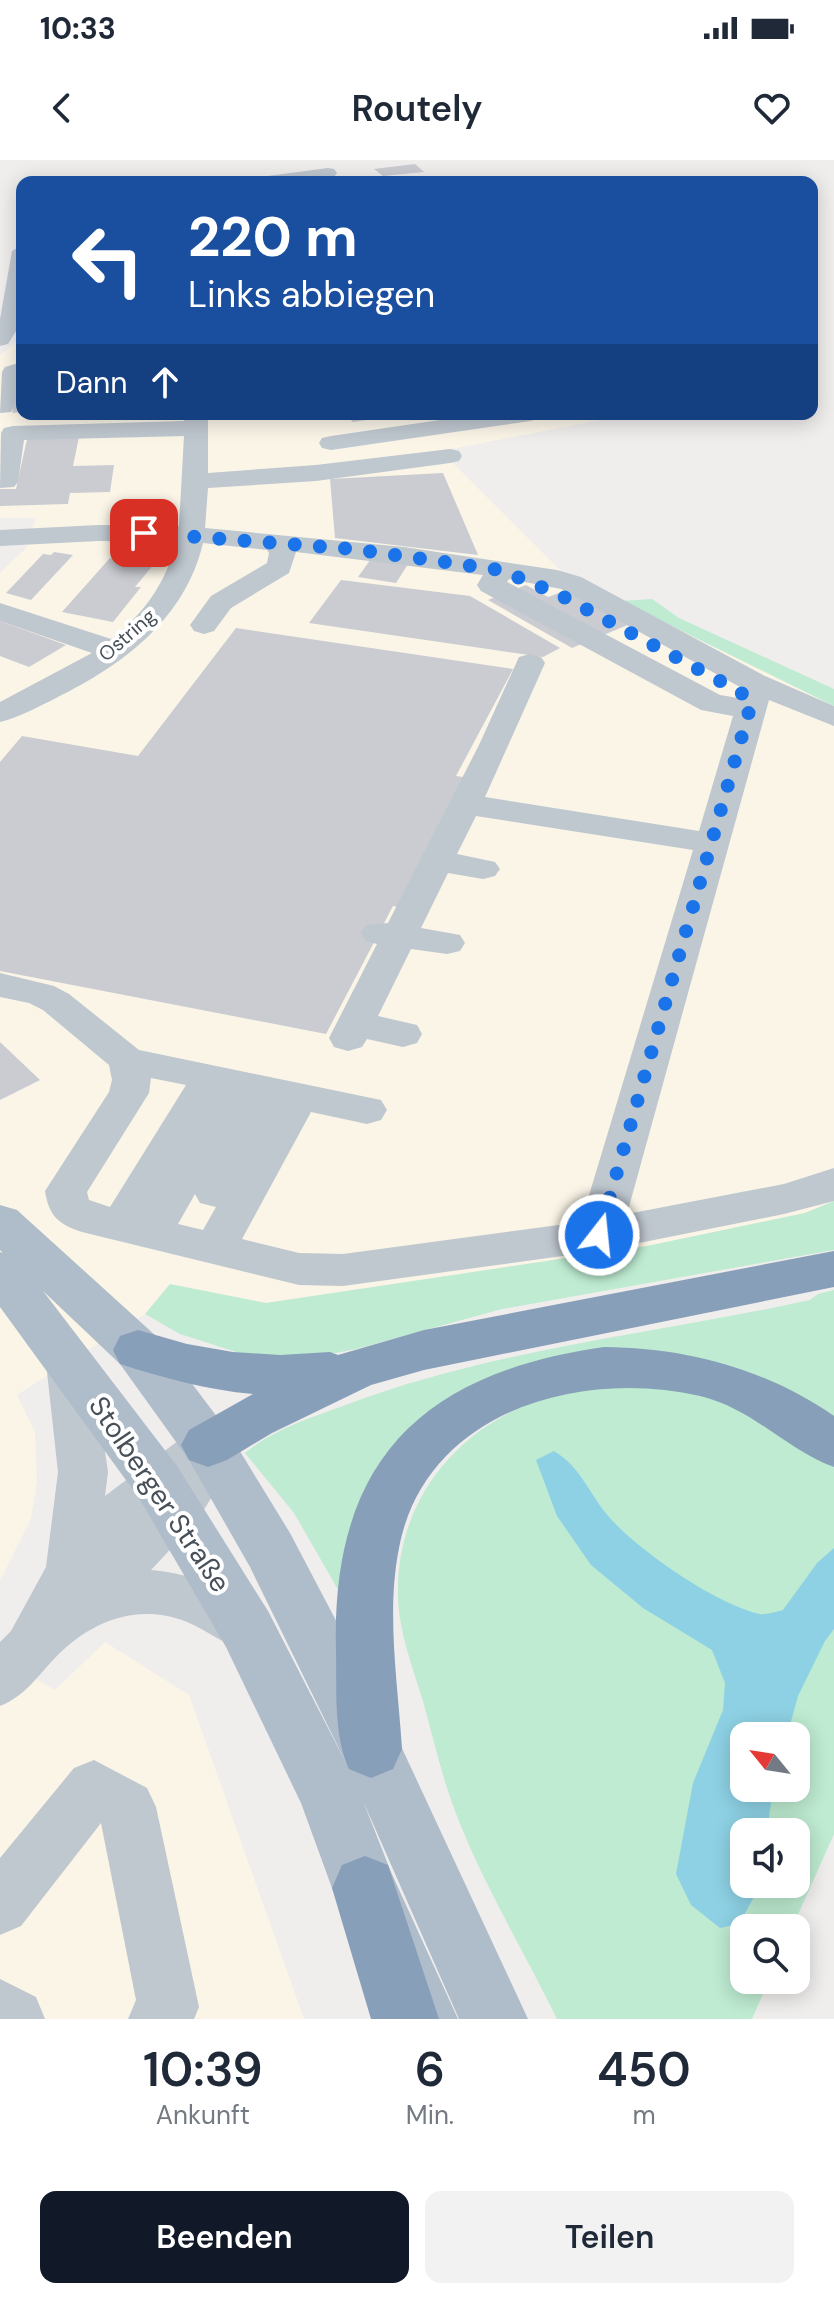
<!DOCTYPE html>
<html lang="de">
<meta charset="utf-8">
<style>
body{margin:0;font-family:"DM Sans",sans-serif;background:#f2f2f3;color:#1f2937;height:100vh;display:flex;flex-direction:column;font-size:30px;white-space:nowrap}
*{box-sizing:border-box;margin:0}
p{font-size:26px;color:#747a83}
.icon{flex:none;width:44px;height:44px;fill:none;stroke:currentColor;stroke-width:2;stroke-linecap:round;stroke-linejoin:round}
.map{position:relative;height:1859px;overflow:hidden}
.details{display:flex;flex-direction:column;background:#fff;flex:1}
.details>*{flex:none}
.top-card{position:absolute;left:16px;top:16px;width:802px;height:244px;border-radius:16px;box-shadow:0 4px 20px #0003;background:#1a4fa0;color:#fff;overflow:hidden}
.needle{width:52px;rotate:300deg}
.tools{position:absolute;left:730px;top:1562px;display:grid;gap:16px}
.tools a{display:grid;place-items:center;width:80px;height:80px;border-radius:16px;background:#fff;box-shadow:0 4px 20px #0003;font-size:40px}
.pin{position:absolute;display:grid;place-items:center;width:68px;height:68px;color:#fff;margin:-34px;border-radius:16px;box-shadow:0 4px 12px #0006}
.me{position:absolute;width:88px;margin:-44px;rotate:16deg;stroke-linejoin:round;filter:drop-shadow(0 0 6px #0008)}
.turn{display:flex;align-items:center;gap:28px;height:168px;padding:0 40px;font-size:36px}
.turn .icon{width:104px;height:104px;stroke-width:2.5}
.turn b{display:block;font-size:56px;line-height:68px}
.then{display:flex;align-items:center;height:76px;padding:0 40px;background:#0003;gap:16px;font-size:30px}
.eta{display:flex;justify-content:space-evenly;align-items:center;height:136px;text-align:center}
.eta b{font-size:48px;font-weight:600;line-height:56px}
.action{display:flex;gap:16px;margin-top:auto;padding:16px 40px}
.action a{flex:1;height:92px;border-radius:16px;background:#111827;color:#fff;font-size:32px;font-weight:600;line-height:92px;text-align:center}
.action a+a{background:#f2f2f3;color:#1f2937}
.status{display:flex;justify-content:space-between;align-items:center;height:56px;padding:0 40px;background:#fff;direction:ltr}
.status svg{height:22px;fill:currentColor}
header{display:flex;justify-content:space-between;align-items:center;height:104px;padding:0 40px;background:#fff;font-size:36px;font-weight:600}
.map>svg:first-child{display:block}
</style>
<div class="status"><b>10:33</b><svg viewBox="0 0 49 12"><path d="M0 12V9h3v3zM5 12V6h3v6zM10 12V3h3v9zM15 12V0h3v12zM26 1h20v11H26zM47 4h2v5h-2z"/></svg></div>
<header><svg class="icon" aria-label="back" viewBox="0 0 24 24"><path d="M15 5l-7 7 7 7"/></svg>Routely<svg class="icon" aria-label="heart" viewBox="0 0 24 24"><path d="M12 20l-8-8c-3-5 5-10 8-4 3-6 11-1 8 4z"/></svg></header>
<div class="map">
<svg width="834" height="1859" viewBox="0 0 834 1859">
<rect width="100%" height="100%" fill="#f0eded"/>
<g fill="#faf5e7">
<path d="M22 177V254H631L441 291 562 412 834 546V1041L805 1053 647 1086 266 1143 170 1125 145 1154 17 1235 35 1272 37 1320 31 1359 0 1421V413L26 388 36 358H0V195Z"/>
<path d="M105 1482 189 1535 304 1859H0V1498L55 1530Z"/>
</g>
<g fill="#beebd1" fill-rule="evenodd">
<path d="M652 439 679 458 834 529V546L621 441Z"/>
<path d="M834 1041V1090L502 1149 356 1189 316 1197 255 1198 180 1174 145 1154 170 1124 266 1143 647 1086 805 1053Z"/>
<path d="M834 1130V1259L740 1211 439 1249 352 1454 294 1353 245 1293C274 1269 308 1259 343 1246 492 1189 655 1174 810 1140L818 1134Z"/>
<path d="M637 1225 687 1232 743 1248 834 1306V1674L792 1768H744V1820H769L752 1859H557C522 1787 478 1716 451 1640 440 1608 432 1574 423 1541 412 1505 397 1467 398 1429 398 1338 461 1263 547 1238 576 1230 607 1228 637 1225ZM744 1576H796V1628H744ZM744 1672H796V1724H744Z"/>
</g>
<path fill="#8ed1e5" d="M554 1291C581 1307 589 1334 609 1357 639 1391 714 1443 759 1454 766 1455 775 1452 783 1450L817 1403 834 1388V1469L825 1481 798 1536 787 1576H744V1628H773L767 1672H744V1724H761L739 1764 720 1768 691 1745 676 1714 693 1623 723 1550 725 1523 712 1490 643 1448 591 1405 557 1356 536 1300Z"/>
<g fill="#caccd2">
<path d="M415 4 424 12 383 16 374 9Z"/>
<path d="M21 215 22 252 12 253Z"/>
<path d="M344 254H392L393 256 353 262Z"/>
<path d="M79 277 73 306 114 305 110 332 70 333 68 344 0 346V329H16L27 279Z"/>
<path d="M443 313 478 395 335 378 330 319Z"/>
<path d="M54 392 73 395 31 440 6 433 43 394 51 395Z"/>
<path d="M373 396 410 401 396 423 358 417Z"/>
<path d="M110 398 154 404 135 427H141L113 462 62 452Z"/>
<path d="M341 420 470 436 560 488 543 497 309 463Z"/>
<path d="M526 425 548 437 572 428 635 462 572 488 488 440Z"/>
<path d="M0 461 66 485 29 507 0 496Z"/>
<path d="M236 468 513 509 456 616 470 618 403 748 393 746 326 874 0 811V602L22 576 138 596Z"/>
<path d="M0 882 40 920 0 940Z"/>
</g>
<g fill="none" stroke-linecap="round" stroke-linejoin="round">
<g fill="#bfc7cf" fill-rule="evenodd">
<path d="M328 8 334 9 337 13 334 17 301 22H251L260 17Z"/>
<path d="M22 85V155L21 163 8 184 0 186V159L12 91Z"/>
<path d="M22 202C22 219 20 237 11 252L0 253 2 212 5 207Z"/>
<path d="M184 254H208V313L316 305 450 289 459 291 462 296 459 301 450 303 316 321 208 328 205 368 404 387 557 410 581 417 765 516 834 546V566L769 540 627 1054 784 1024 834 1008V1041L784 1054 599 1091 343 1126 299 1125 82 1072C58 1064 49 1056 45 1031L109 932 112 920 109 905 43 850 29 843 0 837V813L54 826 69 834 139 890 381 940 387 950 381 960 367 964 311 952 242 1079 299 1093 343 1094 581 1062 693 690 476 656 457 694 495 702 500 709 495 716 483 719 448 713 421 768 460 775 465 783 460 791 447 794 411 789 378 856 417 865 422 874 417 883 403 887 367 879 362 887 348 891 334 887 329 878 377 784 366 781 361 773 366 765 388 763 479 585 519 497 530 494 541 497 545 503 485 637 699 671 733 556 701 550 481 431 477 425 483 415 296 392 289 413 231 448 214 471 204 474 194 471 190 465 211 436 267 403 269 393 267 390 203 383C185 459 123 505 56 538 38 547 20 557 0 562V542L92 493 0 461V443L111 479C144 454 166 423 176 382L98 381 0 386V370L98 365 179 366 184 276 24 280 18 322 14 327 0 328 1 273 4 268 13 266 184 261ZM509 419 561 429 740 527 738 538 720 535 507 422ZM151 918 186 925 110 1047 89 1040 87 1032 149 933ZM195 1034 200 1043 216 1047 203 1070 178 1064Z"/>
<path d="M481 254H542L538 259 530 261 331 290 322 288 319 283 322 278 331 276Z"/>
<path d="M69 1185 85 1190 92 1203 108 1312 105 1336 191 1271 208 1265 225 1271 232 1285 225 1299 205 1314 209 1315 216 1330 197 1361 151 1410C181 1412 243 1430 265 1452 269 1456 271 1464 274 1469L266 1486 247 1493C226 1485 208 1471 187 1462 137 1442 89 1462 54 1499 36 1518 25 1536 0 1546V1482L11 1471 46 1407 58 1312 46 1203 53 1190Z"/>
<path d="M94 1600 147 1628 156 1647 199 1847 194 1859H128L136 1840 101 1663 21 1766 0 1775V1698L74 1608Z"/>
<path d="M0 1819 36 1837 45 1859H0Z"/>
</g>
<path fill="#afbcca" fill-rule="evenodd" d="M0 1045 17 1050 156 1176 227 1270 290 1373 393 1569 528 1859H459L363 1641 391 1712 458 1859H389L332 1728 301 1643 226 1487 139 1338 0 1147V1092L3 1093 0 1090ZM43 1131 120 1204 189 1300 250 1407 347 1605 268 1451 177 1306Z"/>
<g fill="#889fb9" fill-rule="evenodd">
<path d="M834 1091V1127L424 1210 371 1225 272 1273 227 1300 208 1307 189 1300 181 1285 189 1270 253 1234C207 1230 164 1218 120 1204L113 1190 120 1176 138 1170 187 1184 233 1192 280 1195 330 1192 338 1195 424 1170Z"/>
<path d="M604 1187C687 1188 764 1208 834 1256V1307C788 1291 754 1249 700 1236 580 1208 425 1251 399 1388 386 1453 398 1524 402 1589L393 1609 371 1618 349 1609C333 1574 337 1529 336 1490 331 1301 421 1213 604 1187Z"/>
<path d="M365 1696 388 1705 439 1859H371L332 1728 342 1705Z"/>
</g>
</g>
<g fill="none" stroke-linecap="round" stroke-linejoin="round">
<path stroke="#1a73e8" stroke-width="14" stroke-dasharray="0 25.2" d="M144 373 353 389 500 410 558 434 737 530 752 541 599 1075"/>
</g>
<g text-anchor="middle" stroke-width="8" stroke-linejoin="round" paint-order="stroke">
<g font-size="20" fill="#475059" stroke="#fff">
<text transform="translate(127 475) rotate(-41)" y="7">Ostring</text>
</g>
<g font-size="28" fill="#475059" stroke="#fff">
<text transform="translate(160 1334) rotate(56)" y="10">Stolberger Straße</text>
</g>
</g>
</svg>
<div class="tools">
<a><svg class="needle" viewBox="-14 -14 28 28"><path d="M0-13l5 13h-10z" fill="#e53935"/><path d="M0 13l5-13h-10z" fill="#747a83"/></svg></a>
<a><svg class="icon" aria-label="sound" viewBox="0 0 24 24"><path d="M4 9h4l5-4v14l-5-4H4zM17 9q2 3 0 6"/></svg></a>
<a><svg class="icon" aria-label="search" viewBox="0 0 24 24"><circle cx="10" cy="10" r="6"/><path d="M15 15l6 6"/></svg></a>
</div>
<div class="pin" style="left:144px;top:373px;background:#d93025"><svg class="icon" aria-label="arrive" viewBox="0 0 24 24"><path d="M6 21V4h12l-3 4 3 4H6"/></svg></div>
<svg class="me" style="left:599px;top:1075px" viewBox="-20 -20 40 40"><circle r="17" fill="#1a73e8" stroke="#fff" stroke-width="3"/><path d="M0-11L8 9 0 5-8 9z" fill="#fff"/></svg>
<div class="top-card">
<div class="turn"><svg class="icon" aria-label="left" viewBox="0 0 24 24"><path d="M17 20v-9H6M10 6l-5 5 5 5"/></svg><div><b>220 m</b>Links abbiegen</div></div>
<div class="then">Dann<svg class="icon" aria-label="ahead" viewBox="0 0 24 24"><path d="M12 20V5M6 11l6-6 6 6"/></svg></div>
</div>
</div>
<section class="details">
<div class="eta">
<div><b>10:39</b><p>Ankunft</p></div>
<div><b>6</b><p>Min.</p></div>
<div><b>450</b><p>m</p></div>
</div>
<div class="action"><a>Beenden</a><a>Teilen</a></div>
</section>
